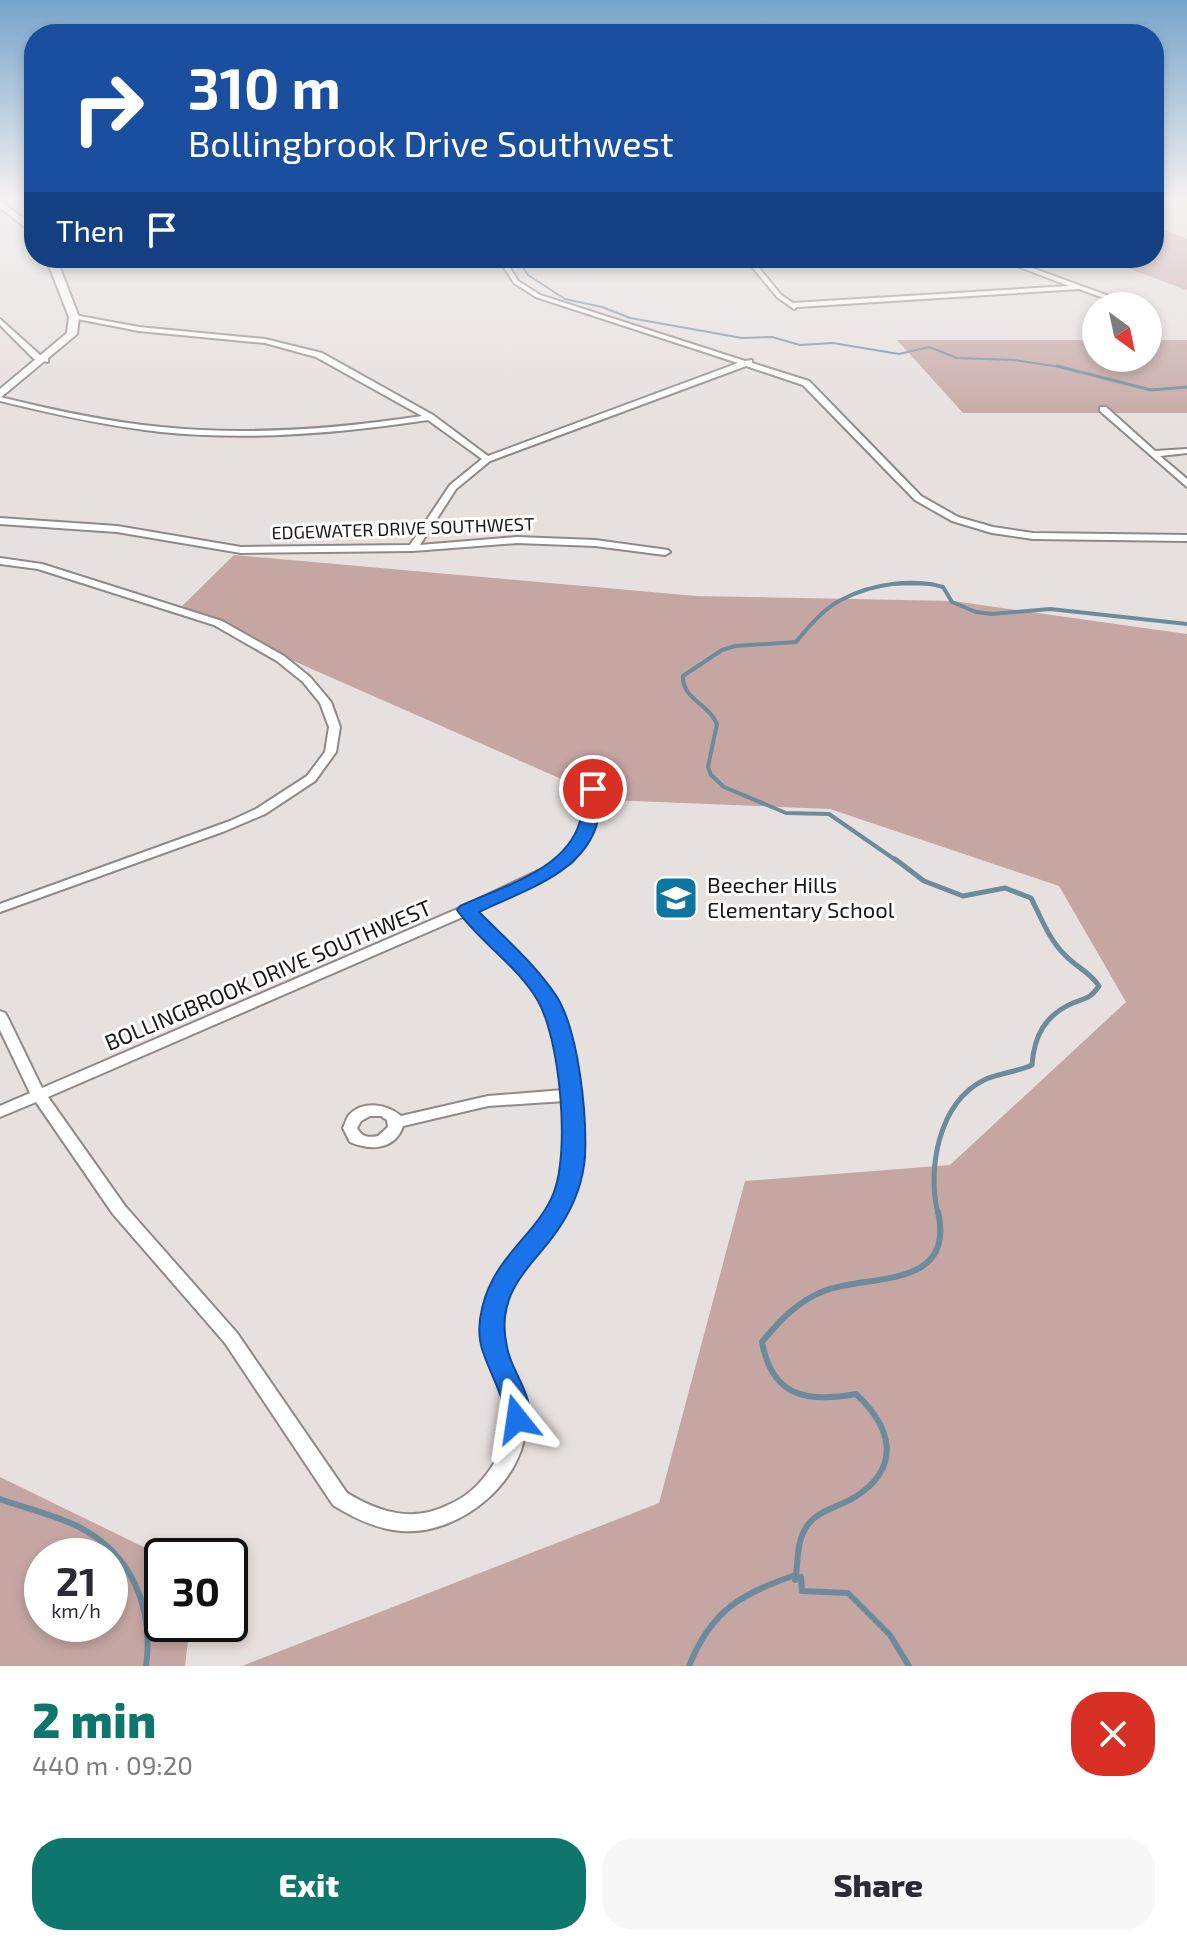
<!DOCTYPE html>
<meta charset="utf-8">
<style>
body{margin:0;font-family:"Exo 2",sans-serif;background:#f7f7f7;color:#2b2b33;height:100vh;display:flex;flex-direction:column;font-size:30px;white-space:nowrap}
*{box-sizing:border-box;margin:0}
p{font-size:26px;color:#7c7c81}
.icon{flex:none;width:44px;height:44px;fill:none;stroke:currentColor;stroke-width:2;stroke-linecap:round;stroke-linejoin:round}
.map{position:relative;height:1666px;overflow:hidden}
.panel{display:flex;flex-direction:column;background:#fff;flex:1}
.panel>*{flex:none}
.top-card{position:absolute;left:24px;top:24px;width:1140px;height:244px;border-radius:32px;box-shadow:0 4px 12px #0003;background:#1a4fa0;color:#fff;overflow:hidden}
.needle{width:52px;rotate:147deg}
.tools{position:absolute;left:1082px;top:292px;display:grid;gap:16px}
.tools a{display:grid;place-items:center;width:80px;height:80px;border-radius:50%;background:#fff;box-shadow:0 4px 12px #0003;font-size:40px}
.speed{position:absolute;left:24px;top:1538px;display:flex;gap:16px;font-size:40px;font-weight:700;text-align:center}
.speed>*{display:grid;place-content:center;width:104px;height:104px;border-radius:50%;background:#fff;box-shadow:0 4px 12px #0003;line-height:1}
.speed small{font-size:20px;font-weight:400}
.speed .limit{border:4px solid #111;border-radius:12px;background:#fff;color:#111}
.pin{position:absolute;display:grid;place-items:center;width:68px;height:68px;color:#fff;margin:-34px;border:4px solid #fff;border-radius:50%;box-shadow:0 2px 8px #0007}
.me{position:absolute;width:88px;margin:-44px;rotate:345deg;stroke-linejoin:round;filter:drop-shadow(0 0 6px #0008)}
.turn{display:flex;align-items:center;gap:28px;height:168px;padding:0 32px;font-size:36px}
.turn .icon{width:104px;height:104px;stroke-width:2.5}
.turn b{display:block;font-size:56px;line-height:68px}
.then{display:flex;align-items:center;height:76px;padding:0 32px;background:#0003;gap:16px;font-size:30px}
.round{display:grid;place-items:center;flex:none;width:84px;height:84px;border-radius:32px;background:#f7f7f7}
.headline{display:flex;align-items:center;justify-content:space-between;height:136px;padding:0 32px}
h1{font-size:48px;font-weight:800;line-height:60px;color:#0f766e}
.cta{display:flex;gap:16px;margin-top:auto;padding:16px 32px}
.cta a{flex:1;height:92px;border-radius:32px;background:#0f766e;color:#fff;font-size:32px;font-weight:800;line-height:92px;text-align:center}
.cta a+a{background:#f7f7f7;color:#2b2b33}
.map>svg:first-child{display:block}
</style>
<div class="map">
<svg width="1187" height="1666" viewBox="0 0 1187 1666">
<rect width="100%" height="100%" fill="#e6e0df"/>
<g fill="#c5a6a3" fill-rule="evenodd">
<path d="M1154 226 1187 239V290L1099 258H1154Z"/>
<path d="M897 340H1096V358H1148V340H1187V413H963Z"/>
<path d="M234 555 696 596 953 601 1187 634V1666H242L659 1503 745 1181 950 1165 1126 1002 1059 886 830 809 609 800 178 610Z"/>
<path d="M0 1477 162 1556V1624H190L185 1666H0ZM110 1556V1624H42V1556Z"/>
</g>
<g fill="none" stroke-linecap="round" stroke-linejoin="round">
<path stroke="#6c8b9d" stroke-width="2" d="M517 258 528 275 565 299 602 307 630 318 742 338 772 337 800 345 833 343 899 354 929 347 957 358 1015 360 1067 368"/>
<g stroke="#6c8b9d" stroke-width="3">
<path d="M1057 366 1151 390 1187 387"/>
<path d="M893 584H934"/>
</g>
<path stroke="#6c8b9d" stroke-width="4" d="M897 861 829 814 786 813 724 787 711 775 708 767 717 724C709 704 682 699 683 676L722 650 735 646 796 642C808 627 825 607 843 599 872 584 912 578 943 587L952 602 976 612 992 614 1050 609 1187 624"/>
<path stroke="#6c8b9d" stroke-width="5" d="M895 859 924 881 963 896 1005 888 1031 898C1041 917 1049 940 1065 955 1076 967 1090 972 1099 986 1091 998 1086 998 1073 1003 1045 1015 1034 1036 1032 1065 1017 1072 999 1073 984 1080 938 1103 927 1170 938 1214"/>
<g stroke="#6c8b9d" stroke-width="6">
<path d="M0 1499C25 1508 52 1514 77 1526 132 1553 154 1608 146 1666"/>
<path d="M796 1575C798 1559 797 1540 807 1526 818 1510 839 1507 855 1497 902 1467 892 1428 856 1394 807 1403 772 1397 762 1342 779 1321 798 1301 824 1291 868 1274 956 1290 938 1212"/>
<path d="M689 1666C711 1611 741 1593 796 1575L795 1580 801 1577 802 1591 848 1593 890 1635 909 1666"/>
</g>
<g stroke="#8f8988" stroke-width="4">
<g id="street">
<path d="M181 258H188V259L185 261Z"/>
<path d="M498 258H504L518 281 540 295 745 361 752 360V363L809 381 921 496 958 517 993 527 1033 533 1187 535V541L1033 539 992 533 952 521 915 500 803 385 746 366 490 461 456 489 420 545 517 537 595 540 668 550 670 552 665 555 595 546 517 543 413 551 241 553 117 532 0 524V518L117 526 241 547 410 545 450 485 482 459 428 420C340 433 251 441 161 432 107 426 53 414 0 401V397C53 410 107 422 161 427 249 436 336 429 422 416L316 357 265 343 139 331 72 318V316L74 315 139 327 265 339 322 353 433 415 488 456 738 363 536 297 514 283Z"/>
<path d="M745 258H751L781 295 793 303 1069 286 996 258H1005L1136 306H1126L1079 289 797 307 794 309 777 297Z"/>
<path d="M0 319 40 355 48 358V362L34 359 0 325Z"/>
<path d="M1100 407H1106L1155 451 1187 449V453L1160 456 1187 479V487L1100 411Z"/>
<path d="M0 558 42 564 222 621 284 656 310 677 331 702 340 727 336 752 315 781 265 814 225 831 0 912V904L230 821 256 809 307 776 325 752 329 727 320 703 303 682 277 661 214 625 38 569 0 564Z"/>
<path d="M593 786 599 789 595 823 591 834 572 862 552 874 475 911C502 938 532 963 553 996 575 1033 586 1120 580 1163 577 1182 570 1202 560 1220 543 1251 509 1275 502 1311 494 1349 523 1380 526 1417 529 1479 461 1536 401 1531 376 1529 354 1518 333 1505L225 1343 113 1214 36 1102 0 1117V1106L30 1093 0 1030V1011L5 1013 7 1016 42 1088 462 907 544 868 564 856 579 834 583 823 587 789ZM465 916C491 942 523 967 541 999 556 1026 560 1060 563 1090L488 1096 401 1116C387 1104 363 1100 349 1115 346 1119 345 1124 343 1128L350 1142C370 1151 395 1150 403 1126L488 1106 565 1101C568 1149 565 1194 534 1234 517 1255 498 1274 489 1299 466 1361 538 1402 491 1468 481 1483 467 1497 450 1504 414 1523 380 1513 347 1493L237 1333 125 1206 48 1097ZM370 1116H381L387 1120 388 1127 378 1136C368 1138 362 1137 357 1128L361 1121Z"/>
</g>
</g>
<g stroke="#8f8988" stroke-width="4">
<g id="secondary">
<path d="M0 201 34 226V234L0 208Z"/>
<path d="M46 258H56L79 317 77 334 0 398V389L67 333 69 317Z"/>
</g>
</g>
<use href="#street" fill="#fff" fill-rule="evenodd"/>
<use href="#secondary" fill="#fff" fill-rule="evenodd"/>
</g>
<linearGradient id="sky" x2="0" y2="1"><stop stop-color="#76a4ca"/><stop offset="0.46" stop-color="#f4f1f1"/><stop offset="1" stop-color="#f4f1f1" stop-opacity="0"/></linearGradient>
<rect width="1187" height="431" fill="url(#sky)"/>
<path fill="#1a73e8" stroke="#114b97" stroke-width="2" d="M593 784 601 789C600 799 601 811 598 820 586 873 522 891 479 912 506 939 536 965 557 997 579 1033 587 1114 585 1157 583 1180 574 1205 561 1225 542 1256 509 1278 505 1317 504 1326 505 1338 507 1347 511 1373 539 1400 526 1427L517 1430 507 1427C503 1417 503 1408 501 1397 496 1382 488 1367 483 1352 473 1324 485 1289 501 1266 518 1241 543 1221 554 1192 570 1150 560 1040 538 1001 518 966 480 943 457 910L460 906C501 887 567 870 580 821 583 811 583 799 584 789Z"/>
<defs>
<g id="school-square" transform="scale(2.3)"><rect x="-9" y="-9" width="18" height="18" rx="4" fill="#0d75a1" stroke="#fff"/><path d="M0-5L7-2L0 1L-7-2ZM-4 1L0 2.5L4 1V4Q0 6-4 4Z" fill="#fff"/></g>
</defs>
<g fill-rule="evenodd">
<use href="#school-square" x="676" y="898"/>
</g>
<g text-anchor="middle" stroke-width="6" stroke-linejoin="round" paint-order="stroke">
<g font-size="18" fill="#191716" stroke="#fff">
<text transform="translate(403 529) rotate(-2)" y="6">EDGEWATER DRIVE SOUTHWEST</text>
</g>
<g font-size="22" fill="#191716" stroke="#fff" text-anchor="start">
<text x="707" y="893">Beecher Hills<tspan x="707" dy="25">Elementary School</tspan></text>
</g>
<g font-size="22" fill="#191716" stroke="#fff">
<text transform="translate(268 975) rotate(-23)" y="8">BOLLINGBROOK DRIVE SOUTHWEST</text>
</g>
</g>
</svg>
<div class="tools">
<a><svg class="needle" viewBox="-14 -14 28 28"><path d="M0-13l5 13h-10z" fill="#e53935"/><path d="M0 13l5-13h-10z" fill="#7c7c81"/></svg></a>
</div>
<div class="speed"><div>21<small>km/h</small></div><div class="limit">30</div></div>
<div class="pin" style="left:593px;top:789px;background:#d93025"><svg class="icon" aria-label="arrive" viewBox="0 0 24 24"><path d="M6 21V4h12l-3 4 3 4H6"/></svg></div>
<svg class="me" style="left:517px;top:1419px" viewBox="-20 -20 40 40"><path d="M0-17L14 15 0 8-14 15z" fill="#1a73e8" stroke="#fff" stroke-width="4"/></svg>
<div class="top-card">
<div class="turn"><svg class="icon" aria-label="right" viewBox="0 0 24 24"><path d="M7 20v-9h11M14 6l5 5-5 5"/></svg><div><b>310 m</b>Bollingbrook Drive Southwest</div></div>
<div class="then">Then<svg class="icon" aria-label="arrive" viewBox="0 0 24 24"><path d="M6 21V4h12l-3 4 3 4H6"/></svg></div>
</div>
</div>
<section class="panel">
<div class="headline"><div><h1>2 min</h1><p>440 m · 09:20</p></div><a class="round" style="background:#d93025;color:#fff"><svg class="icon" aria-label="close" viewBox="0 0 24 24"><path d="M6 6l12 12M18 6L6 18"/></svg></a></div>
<div class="cta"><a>Exit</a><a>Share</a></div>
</section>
